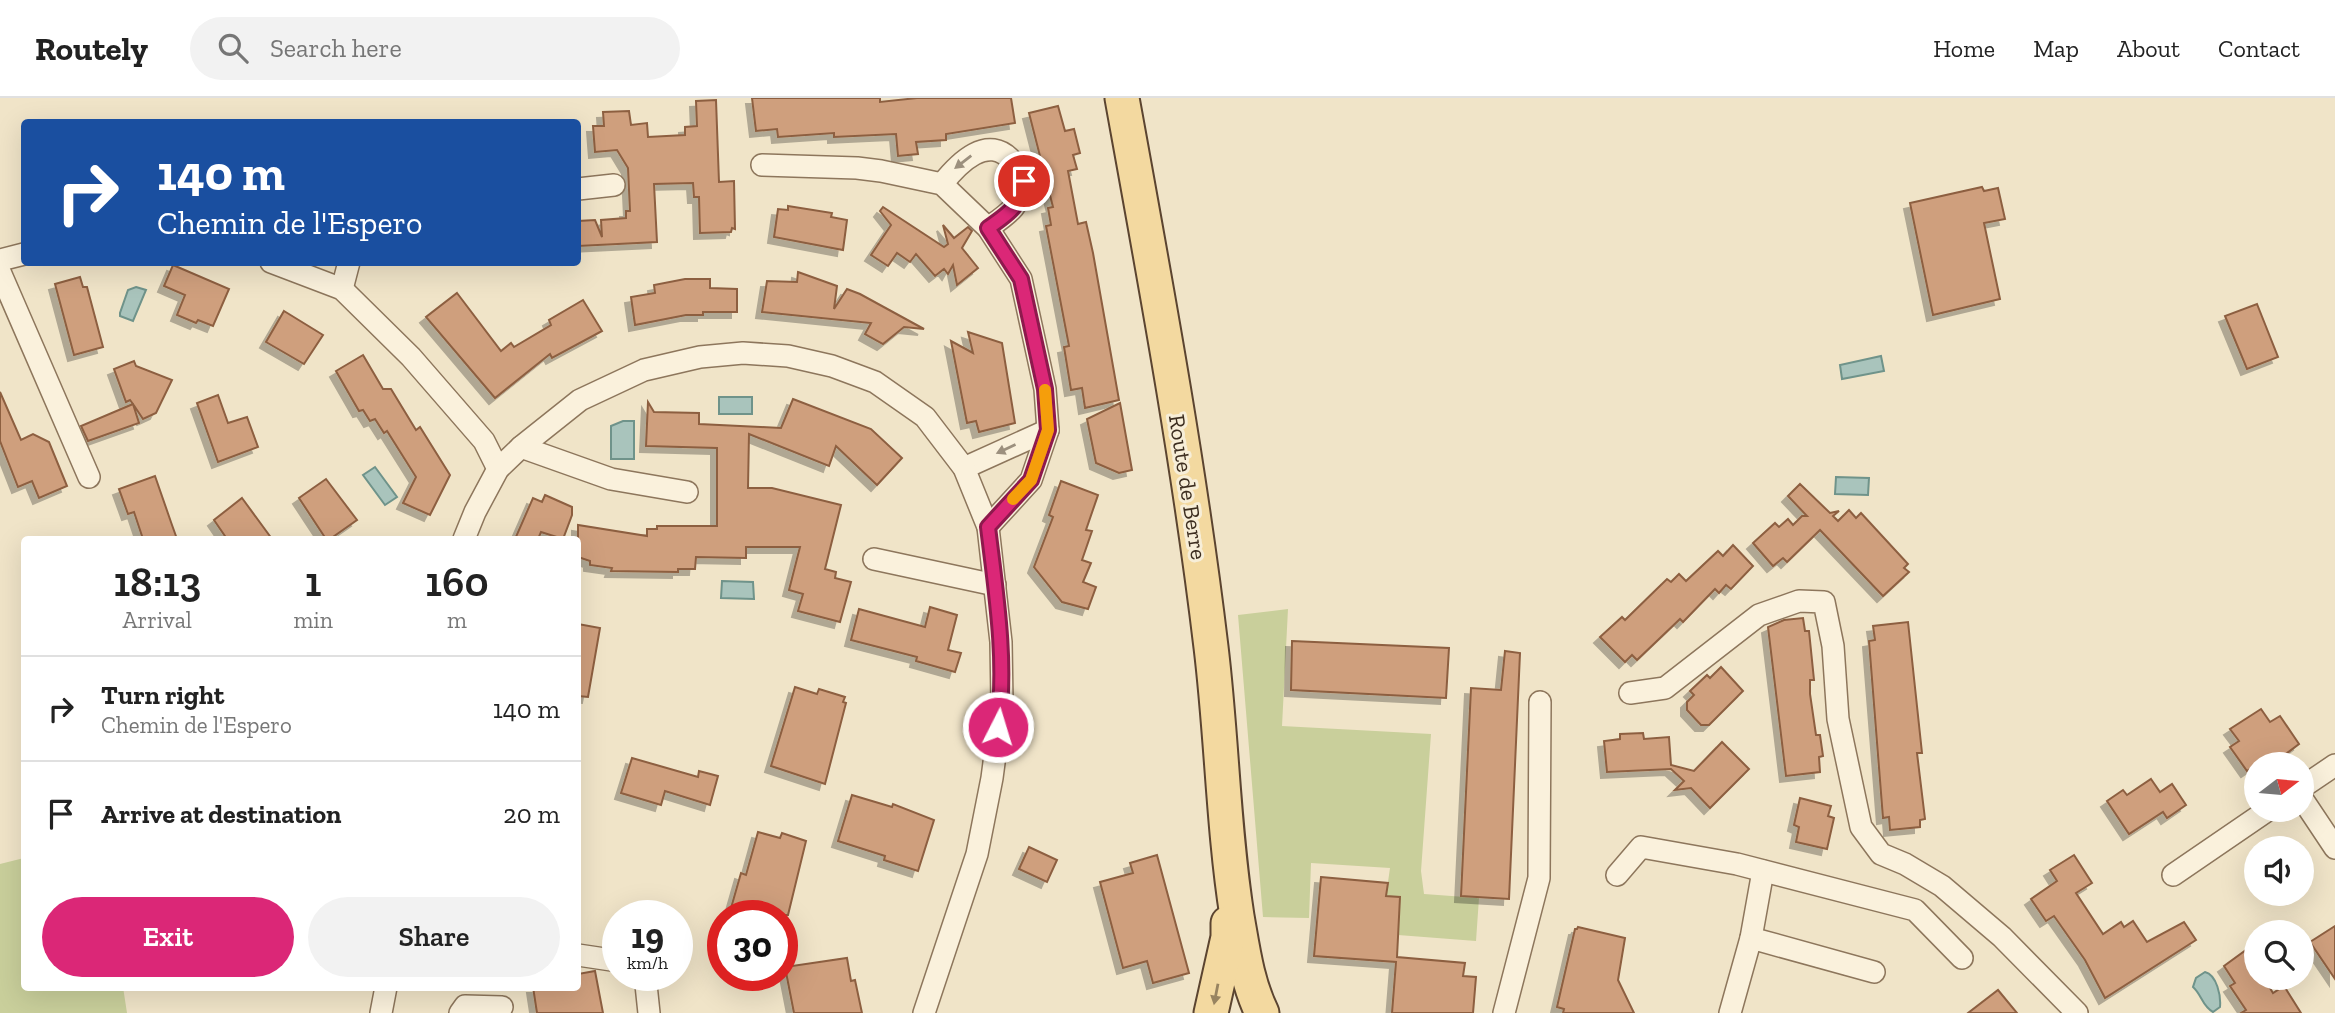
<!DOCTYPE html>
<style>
body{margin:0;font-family:"Zilla Slab",serif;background:#f2f2f2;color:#222;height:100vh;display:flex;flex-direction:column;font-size:26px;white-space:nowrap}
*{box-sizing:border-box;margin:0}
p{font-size:23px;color:#767676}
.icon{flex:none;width:38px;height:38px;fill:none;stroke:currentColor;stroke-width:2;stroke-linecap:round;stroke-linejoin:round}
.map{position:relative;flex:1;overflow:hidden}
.details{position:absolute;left:21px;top:438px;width:560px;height:455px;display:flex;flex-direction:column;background:#fff;border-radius:7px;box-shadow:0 7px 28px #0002}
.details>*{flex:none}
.guide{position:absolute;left:21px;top:21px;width:560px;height:147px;border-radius:7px;box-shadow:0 7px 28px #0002;background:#1a4fa0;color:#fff;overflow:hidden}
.needle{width:46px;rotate:74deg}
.fabs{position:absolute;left:2244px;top:654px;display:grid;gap:14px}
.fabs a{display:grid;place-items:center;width:70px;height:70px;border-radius:50%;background:#fff;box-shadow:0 7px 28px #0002;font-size:35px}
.speed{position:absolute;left:602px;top:802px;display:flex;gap:14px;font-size:35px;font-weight:700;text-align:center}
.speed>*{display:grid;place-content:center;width:91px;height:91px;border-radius:50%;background:#fff;box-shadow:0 7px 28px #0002;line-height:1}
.speed small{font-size:18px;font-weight:400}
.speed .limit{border:10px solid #d22;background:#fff;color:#111}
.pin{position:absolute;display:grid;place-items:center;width:60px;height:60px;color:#fff;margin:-30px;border:4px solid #fff;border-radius:50%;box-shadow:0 2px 7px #0007}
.me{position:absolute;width:77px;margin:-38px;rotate:5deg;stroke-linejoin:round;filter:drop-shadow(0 0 5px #0008)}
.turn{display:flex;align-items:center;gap:24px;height:147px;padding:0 21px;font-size:32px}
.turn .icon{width:91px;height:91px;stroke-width:2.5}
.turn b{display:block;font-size:49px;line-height:60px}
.eta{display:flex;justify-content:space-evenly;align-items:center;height:119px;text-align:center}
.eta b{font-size:42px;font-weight:600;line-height:49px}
.primary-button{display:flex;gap:14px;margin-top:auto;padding:14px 21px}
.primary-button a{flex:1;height:80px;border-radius:42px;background:#db2777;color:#fff;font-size:28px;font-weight:600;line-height:80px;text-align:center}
.primary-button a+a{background:#f2f2f2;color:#222}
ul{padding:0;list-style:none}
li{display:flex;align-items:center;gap:21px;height:105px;padding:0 21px;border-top:2px solid #e0e0e0}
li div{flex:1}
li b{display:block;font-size:26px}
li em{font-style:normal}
header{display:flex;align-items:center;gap:42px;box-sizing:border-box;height:98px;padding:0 35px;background:#fff;border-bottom:2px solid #e0e0e0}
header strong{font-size:33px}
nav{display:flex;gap:38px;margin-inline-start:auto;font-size:24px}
.search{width:490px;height:63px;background:#f2f2f2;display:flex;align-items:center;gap:18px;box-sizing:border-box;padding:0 24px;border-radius:38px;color:#767676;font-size:26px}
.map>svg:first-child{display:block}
</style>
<header>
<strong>Routely</strong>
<div class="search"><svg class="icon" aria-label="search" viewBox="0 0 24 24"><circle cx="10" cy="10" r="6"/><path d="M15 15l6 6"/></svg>Search here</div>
<nav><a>Home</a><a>Map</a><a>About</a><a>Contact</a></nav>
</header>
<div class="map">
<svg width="2335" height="915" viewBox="0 0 2335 915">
<defs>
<filter id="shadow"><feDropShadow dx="-6" dy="6" stdDeviation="0" flood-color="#0004"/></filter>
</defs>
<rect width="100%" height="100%" fill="#f0e4c8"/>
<g fill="#c9cf9b">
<path d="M1288 511 1282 628 1431 636 1421 773 1424 796 1479 800 1476 843 1398 837 1400 800 1386 798 1390 770 1311 765 1309 820 1263 819 1238 517Z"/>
<path d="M24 760V889H123L127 915H0V766Z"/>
</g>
<g fill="#a9c4bc" stroke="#6f938a" stroke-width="2">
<path d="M136 189 146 192 133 223 120 218V215L128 192Z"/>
<path d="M1881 258 1884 273 1842 281 1840 267Z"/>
<rect x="719" y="299" width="33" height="17"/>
<path d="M623 323H634V361H611V328Z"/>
<path d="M375 369 397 399 385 407 363 377Z"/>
<path d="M1836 379 1869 380 1868 397 1835 396Z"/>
<path d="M722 483 753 484 754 501 721 500Z"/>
<path d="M2205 874C2217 877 2221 898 2220 909L2213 914C2202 908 2202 897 2193 889L2196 880Z"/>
</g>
<g fill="#cf9f7d" stroke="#8d5f41" stroke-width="2" filter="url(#shadow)">
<path d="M752 0H880V4L917 0H1011L1015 25 946 36V42L916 44 918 56 898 58 896 36 834 39V35L778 39 777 31 756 33Z"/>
<path d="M716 2 719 84 734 83 735 131 732 130 731 134 700 135 699 99H694L693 85 654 86 657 144 578 148V123L595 122 602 139 601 122 626 120V113H630L628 70 617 52 595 54 593 28H604L603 14 629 13 631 27 647 25 648 39 685 37V29L697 28 696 3Z"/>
<path d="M1058 8 1065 33 1074 31 1080 55 1073 57 1077 71 1068 73 1078 126 1086 124 1093 155 1119 302 1085 310 1082 290 1071 292 1064 249 1069 248 1046 128 1051 127 1048 110 1053 109 1029 15Z"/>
<path d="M1982 89 1984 93 1998 90 2005 121 1984 125 2000 201 1933 217 1910 105Z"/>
<path d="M788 108 832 115 831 119 847 122 843 152 774 139 778 111 788 112Z"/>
<path d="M883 109 944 149 948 146 943 127 954 140 968 129 972 133 962 150 978 170 957 187 953 167 948 176 944 171 935 178 916 156 910 164 897 155 888 168 871 157 891 127 880 113Z"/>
<path d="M173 167 229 191 213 228 198 222 196 225 177 217 185 197 164 188Z"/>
<path d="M798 174 837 188 834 211 847 191 860 196 924 231 904 229 883 246 865 236 871 225 762 214 767 183 797 184Z"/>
<path d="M80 179 83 189H87L103 249 74 257 55 186Z"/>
<path d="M685 181H710V190L737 191V214H703V217H686L635 227 631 199 655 195 654 187Z"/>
<path d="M457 195 501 253 511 245 514 249 551 227 549 222 583 202 602 233 552 260 550 256 495 300 426 219Z"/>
<path d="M2257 206 2278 259 2247 271 2225 218Z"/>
<path d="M284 213 323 237 304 266 266 244Z"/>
<path d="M968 234 1002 245 1015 325 979 334 976 323 967 325 951 243 973 255Z"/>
<path d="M363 257 383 291H391L416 332 420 329 450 377 430 417 403 405 416 379 387 333 384 335 375 321 370 323 363 312 359 313 336 273Z"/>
<path d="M134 263 136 268 172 282 156 315 143 321 133 306 139 325 88 343 81 328 133 306 130 302 126 304 114 271Z"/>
<path d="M0 294 21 342 33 336 49 344 67 388 39 400 32 383 18 389 0 343Z"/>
<path d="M218 297 228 325 247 319 258 349 218 364 197 305Z"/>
<path d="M793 301 871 331 902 360 877 387 836 348 829 368 749 336 748 390H772L841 407 825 471 836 474 835 480 851 484 840 524 798 513 803 496 789 492 800 449H746V460L696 459 695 471H678V474L611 473 612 470 590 467V463L578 459V427L647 438V431H657V428H717V350L646 348 648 304 654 314 699 315V326L781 330Z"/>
<path d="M1120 305 1132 372 1119 375 1096 365 1087 321Z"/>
<path d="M155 378 172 427 177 441H143L134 414 128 416 119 391Z"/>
<path d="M326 381 357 422 330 441H326L299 400Z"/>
<path d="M1061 383 1098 397 1086 432 1092 433 1082 462 1091 465 1083 484 1096 489 1088 511 1062 504 1034 469 1053 419 1049 417Z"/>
<path d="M1800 386 1830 415 1839 413 1833 418 1838 423 1849 412 1856 420 1861 415 1908 466 1904 470 1909 474 1883 498 1820 432 1787 464 1783 460 1773 468 1753 445 1775 425 1779 429 1788 421 1793 427 1802 418H1807L1788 398Z"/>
<path d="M545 397 572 409V417L563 441 541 434 538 441H515L533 400 542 404Z"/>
<path d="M242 400 272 441H227L214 422Z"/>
<path d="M1733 447 1753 468 1731 491 1726 487 1719 495 1715 491 1683 524 1680 521 1637 562 1632 557 1625 564 1600 539 1622 519 1625 522 1667 481 1671 484 1679 476 1686 483 1718 453 1723 458Z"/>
<path d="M930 509 957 517 948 552 961 555 955 574 916 563 917 559 851 542 859 511 925 529Z"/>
<path d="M1803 520 1805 533H1809L1814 582H1810V596L1816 637H1820L1823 658 1819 659 1820 674 1786 678 1768 529 1784 522Z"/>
<path d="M1908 524 1922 655H1917L1925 721 1920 722V729L1890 732 1889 719 1883 720 1869 543 1875 542 1873 528Z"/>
<path d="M578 526 600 530 588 599 578 598Z"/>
<path d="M1292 543 1449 550 1446 600 1291 592Z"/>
<path d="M1505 553 1520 555 1509 801 1461 798 1471 590 1501 592Z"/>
<path d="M1721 569 1743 593 1709 627H1701L1687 612V604L1694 597 1690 593 1707 577 1710 580Z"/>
<path d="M795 589 817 596 819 591 845 599 843 604 846 605 825 686 771 668Z"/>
<path d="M2261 611 2270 624 2280 618 2299 646 2274 665 2269 658 2247 673 2230 649 2239 643 2230 631Z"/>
<path d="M1643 635 1644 641 1669 639 1671 667 1694 673 1722 644 1749 671 1710 710 1691 690 1675 692 1684 683 1671 671 1607 674 1604 643 1620 641V636Z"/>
<path d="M632 660 698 679 699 673 718 678 710 707 665 693 661 707 621 695Z"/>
<path d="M2151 681 2160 694 2172 686 2186 707 2167 720 2163 714 2129 736 2107 703 2123 692 2127 697Z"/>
<path d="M852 697 892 709 893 706 934 722 918 773 884 762 885 758 838 743Z"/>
<path d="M1800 700 1831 708 1828 718 1834 720 1827 751 1796 744 1799 729 1794 727Z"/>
<path d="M758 734 780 740 782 735 806 743 788 817H757L731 810 741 775 746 777Z"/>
<path d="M1029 749 1057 762 1047 784 1019 771Z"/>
<path d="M1157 757 1189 875 1153 885 1147 863 1123 870 1100 784 1133 775 1130 765Z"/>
<path d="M2074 757 2092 785 2076 795 2103 836 2121 824 2124 829 2133 823 2147 844 2184 824 2196 842 2105 900 2085 862 2054 818 2046 823 2031 801 2057 783 2050 772Z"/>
<path d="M1321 779 1388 785 1386 798 1400 799 1397 859 1465 865 1463 878 1476 879 1473 915H1392L1396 864 1314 858Z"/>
<path d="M2335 828V881L2310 844Z"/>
<path d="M1578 829 1625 840 1618 882 1634 915H1563L1564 911 1557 909 1575 831H1577Z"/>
<path d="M2246 852 2256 867V880H2264L2273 895 2284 888 2301 915H2241L2246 912 2230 888 2235 885 2224 868Z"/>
<path d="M847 860 851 883 855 882 862 915H794L785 869Z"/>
<path d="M595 873 603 915H537L533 889H578V876Z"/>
<path d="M1998 892 2017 915H1968Z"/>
</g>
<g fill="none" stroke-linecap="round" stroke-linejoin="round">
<g stroke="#8d765c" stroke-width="24">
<g id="minor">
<path d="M762 67 857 70 881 73 942 86 988 130 1021 181 1045 291 1048 332 1031 382 988 429"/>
<path d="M942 86C958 66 988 34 1013 64 1017 69 1021 77 1024 83 1019 110 1009 115 988 130"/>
<path d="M578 91 614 87"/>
<path d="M0 162 24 156"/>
<path d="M271 164 342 191 411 259 484 343 498 371"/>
<path d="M0 174 89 379"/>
<path d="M342 191 349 164"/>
<path d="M521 349 611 381 687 394"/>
<path d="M964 370 1048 332"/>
<path d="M464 441 475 414 498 371 521 349 580 302 644 272 700 259 743 255 788 258 832 268 875 284 925 319 964 370 988 429 1001 544 1002 604 992 680 977 756 924 915"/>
<path d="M874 461 995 487"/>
<path d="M1630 595 1665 590 1759 517 1799 503 1824 504 1833 548 1838 621 1861 729 1881 756 1905 766 1942 788 2002 839 2077 915"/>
<path d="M2301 690 2335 667"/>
<path d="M2301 699 2335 750"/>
<path d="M1617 777 1641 749 1737 766 1915 812 1962 860"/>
<path d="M2173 777 2268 712"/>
<path d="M1751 840 1763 773"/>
<path d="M578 857 618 863"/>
<path d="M645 877 649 915"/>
<path d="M381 915 386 889"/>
<path d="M460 915 465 908 502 909"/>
<path d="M1504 915 1539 780 1540 604"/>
<path d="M1730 915 1751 840 1874 874"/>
</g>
</g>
<g stroke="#5b4430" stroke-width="37">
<g id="primary">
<path d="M1122 0C1155 182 1189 365 1211 549 1222 639 1223 729 1237 818 1243 852 1247 884 1262 915"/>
<path d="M1211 915 1228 839V825"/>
</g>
</g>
<use href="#minor" stroke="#faf1dc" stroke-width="21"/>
<use href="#primary" stroke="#f3d9a0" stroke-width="33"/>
</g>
<defs><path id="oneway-solid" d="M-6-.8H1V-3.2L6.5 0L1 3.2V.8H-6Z" transform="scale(1.75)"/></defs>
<g fill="#9c907e">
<use href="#oneway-solid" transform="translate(963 64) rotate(142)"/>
<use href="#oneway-solid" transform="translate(1006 351) rotate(155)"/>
</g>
<use fill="#988460" href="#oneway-solid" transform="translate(1216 896) rotate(101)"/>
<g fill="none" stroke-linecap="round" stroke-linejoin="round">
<g stroke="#8e194d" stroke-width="18">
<path id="route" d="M998 629C1007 563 996 495 988 429L1031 382 1048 332 1045 291 1021 181 988 130C1009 115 1019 110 1024 83"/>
</g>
<use href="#route" stroke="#db2777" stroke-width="12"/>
<path stroke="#f59e0b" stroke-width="12" d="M1013 401 1031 382 1048 332 1045 292"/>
</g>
<g text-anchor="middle" stroke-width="6" stroke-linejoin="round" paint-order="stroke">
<g font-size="23" fill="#3d2e20" stroke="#f7eed8">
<text transform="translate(1188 389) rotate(81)" y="8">Route de Berre</text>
</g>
</g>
</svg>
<div class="fabs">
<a><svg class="needle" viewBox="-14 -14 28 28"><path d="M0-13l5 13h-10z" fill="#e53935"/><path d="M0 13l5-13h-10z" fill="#767676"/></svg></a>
<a><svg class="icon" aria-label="sound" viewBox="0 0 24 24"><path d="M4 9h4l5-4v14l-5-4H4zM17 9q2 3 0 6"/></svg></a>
<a><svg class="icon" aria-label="search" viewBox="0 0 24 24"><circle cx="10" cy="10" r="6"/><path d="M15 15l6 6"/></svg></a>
</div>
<div class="speed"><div>19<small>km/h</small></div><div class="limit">30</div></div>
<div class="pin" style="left:1024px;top:83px;background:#d93025"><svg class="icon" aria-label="arrive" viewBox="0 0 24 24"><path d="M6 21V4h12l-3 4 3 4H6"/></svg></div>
<svg class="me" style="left:998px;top:629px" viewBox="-20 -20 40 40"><circle r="17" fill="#db2777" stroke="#fff" stroke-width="3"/><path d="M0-11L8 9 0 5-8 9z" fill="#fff"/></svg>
<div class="guide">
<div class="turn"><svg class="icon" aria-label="right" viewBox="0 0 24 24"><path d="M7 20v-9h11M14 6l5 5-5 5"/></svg><div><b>140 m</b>Chemin de l'Espero</div></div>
</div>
<section class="details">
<div class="eta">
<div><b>18:13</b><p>Arrival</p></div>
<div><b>1</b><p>min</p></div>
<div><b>160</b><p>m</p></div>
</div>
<ul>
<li><svg class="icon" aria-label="right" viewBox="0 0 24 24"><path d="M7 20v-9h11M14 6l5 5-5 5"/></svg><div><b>Turn right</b><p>Chemin de l'Espero</p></div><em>140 m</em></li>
<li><svg class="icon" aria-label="arrive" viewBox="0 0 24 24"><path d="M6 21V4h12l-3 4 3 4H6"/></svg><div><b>Arrive at destination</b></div><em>20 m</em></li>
</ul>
<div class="primary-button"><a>Exit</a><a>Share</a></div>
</section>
</div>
